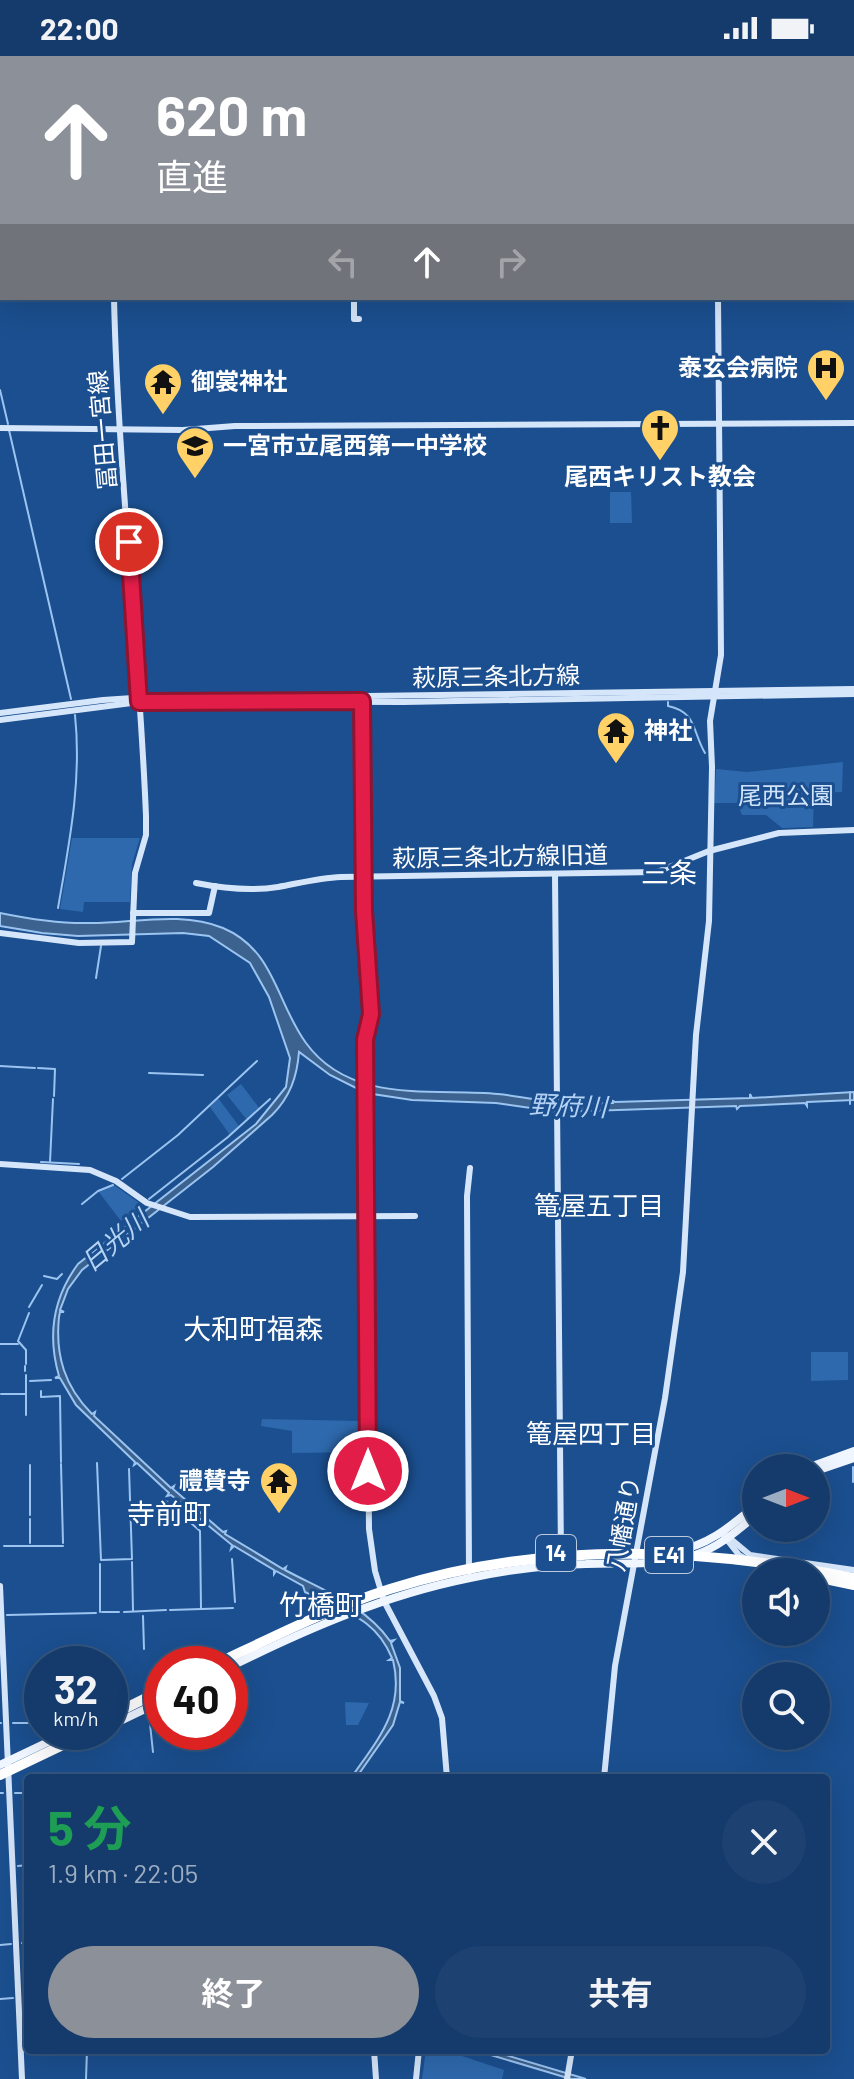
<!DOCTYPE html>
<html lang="ja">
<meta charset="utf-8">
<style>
body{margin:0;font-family:Barlow,"Noto Sans JP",sans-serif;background:#1d4271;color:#f1f3f6;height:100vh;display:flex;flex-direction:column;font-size:30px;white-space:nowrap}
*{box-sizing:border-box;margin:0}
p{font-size:26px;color:#9dadc1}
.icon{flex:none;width:44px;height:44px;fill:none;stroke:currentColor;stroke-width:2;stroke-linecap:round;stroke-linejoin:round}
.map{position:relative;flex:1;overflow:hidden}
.details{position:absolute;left:24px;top:1718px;width:806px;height:280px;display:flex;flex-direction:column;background:#143b6b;border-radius:8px;box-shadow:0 8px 32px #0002,0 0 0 2px #33557e}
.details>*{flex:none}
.top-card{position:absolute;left:0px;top:0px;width:854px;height:244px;box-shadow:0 8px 32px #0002,0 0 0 2px #33557e;background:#8c9099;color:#fff;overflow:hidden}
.needle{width:52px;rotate:90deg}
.controls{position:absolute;left:742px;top:1398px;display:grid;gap:16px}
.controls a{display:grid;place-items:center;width:88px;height:88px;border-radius:50%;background:#143b6b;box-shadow:0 8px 32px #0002,0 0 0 2px #33557e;font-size:40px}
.speed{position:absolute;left:24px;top:1590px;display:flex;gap:16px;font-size:40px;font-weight:700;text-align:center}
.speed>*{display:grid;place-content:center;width:104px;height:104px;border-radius:50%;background:#143b6b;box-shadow:0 8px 32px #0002,0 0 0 2px #33557e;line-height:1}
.speed small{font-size:20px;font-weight:400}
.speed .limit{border:12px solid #d22;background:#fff;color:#111}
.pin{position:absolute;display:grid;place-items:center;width:68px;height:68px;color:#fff;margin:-34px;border:4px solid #fff;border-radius:50%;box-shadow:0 2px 8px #0007}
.me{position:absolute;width:88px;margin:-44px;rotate:0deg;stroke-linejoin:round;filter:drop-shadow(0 0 6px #0008)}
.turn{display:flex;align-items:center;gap:28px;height:168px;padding:0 24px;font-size:36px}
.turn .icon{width:104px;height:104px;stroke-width:2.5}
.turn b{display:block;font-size:56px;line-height:68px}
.lanes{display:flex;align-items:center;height:76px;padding:0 24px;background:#0003;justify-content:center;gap:40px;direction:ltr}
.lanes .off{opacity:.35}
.round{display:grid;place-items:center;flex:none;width:84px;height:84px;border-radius:42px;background:#1d4271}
.head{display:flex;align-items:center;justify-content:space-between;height:136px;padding:0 24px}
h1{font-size:48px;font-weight:700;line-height:60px;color:#1e9e55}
.primary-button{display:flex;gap:16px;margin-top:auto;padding:16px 24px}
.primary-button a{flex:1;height:92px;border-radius:48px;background:#8c9099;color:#fff;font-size:32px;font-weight:700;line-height:92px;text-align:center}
.primary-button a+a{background:#1d4271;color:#f1f3f6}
.status{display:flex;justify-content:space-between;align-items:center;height:56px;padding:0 40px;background:#143b6b;direction:ltr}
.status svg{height:22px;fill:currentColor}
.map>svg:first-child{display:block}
</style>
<div class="status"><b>22:00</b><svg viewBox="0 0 49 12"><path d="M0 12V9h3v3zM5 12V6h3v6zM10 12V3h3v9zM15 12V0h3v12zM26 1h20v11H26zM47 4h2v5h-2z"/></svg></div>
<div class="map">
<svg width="854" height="2023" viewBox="0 0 854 2023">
<rect width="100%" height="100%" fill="#1b4f8f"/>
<g fill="#2e69ad">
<path d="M610 436H631L632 467H610Z"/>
<path d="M843 706 842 736 819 737 814 740 813 771 782 772 766 759H742L737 747H714L716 713 747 716Z"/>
<path d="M72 782H140L132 808 130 846H84L83 856 60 853Z"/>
<path d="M241 1028 260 1053 247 1064 227 1039Z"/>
<path d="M218 1042 239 1070 230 1079 210 1051Z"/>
<path d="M114 1129 142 1149 121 1165 98 1135Z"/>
<path d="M811 1296H848V1324L811 1325Z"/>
<path d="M262 1363 361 1365 363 1367 364 1396 292 1397V1375L261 1370Z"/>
<path d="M345 1646 369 1647 358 1669H346Z"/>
<path d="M426 1994H444L504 2014 502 2023H422Z"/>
</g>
<g fill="#3c6290" stroke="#9cc4f0" stroke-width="2">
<path d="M0 857C29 863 61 868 91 867 134 867 182 855 223 872 275 894 276 946 306 987 351 1049 433 1032 498 1038 518 1040 538 1044 558 1047 576 1049 595 1047 613 1047V1045L615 1046 750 1042V1038L752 1042 854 1036V1044L807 1046V1050L805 1047 740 1050 737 1053 736 1050 559 1056 496 1047 412 1044 366 1037 330 1019 299 996C297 1021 290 1041 272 1059L213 1111 82 1214 68 1233 60 1254 64 1256H60L59 1261C55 1300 65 1331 92 1358L95 1356 94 1360 171 1432 174 1430 173 1433 223 1476 226 1475 225 1478 283 1513 286 1511 285 1514C322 1534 365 1549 390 1585L394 1584 391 1587 400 1612V1645L404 1647 400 1646 393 1669 356 1722H351C378 1683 405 1654 393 1604H389L392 1602C374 1559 342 1556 305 1536L303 1530 276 1515 274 1518V1514L234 1490 231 1493 232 1489 171 1439 167 1440 169 1437 137 1407 134 1409 135 1406 76 1349 60 1322H55L59 1320C47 1279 53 1242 78 1208L256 1068 286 1031 290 1002 269 941 250 907 209 880 183 877 78 880 42 877 0 870Z"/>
<path d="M474 1994H489L586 2023H571Z"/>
</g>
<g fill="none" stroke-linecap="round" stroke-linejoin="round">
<g stroke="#9cc4f0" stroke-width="2">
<path d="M0 120 2 117"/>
<path d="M0 334 8 368"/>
<path d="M9 374 71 643"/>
<path d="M668 646V650C697 656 692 675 705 697"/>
<path d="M58 852C69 788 82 725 75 659"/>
<path d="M96 922 101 890"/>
<path d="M0 1010 35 1012"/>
<path d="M38 1012 55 1013 54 1040"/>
<path d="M149 1017 203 1019"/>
<path d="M850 1036V1048"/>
<path d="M41 1106 79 1108"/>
<path d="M50 1106 53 1043"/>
<path d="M122 1123 178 1079 257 1005"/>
<path d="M149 1143 228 1081 270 1043"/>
<path d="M82 1148 98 1135 113 1129"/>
<path d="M44 1220 57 1223 62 1218"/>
<path d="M29 1251 42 1229"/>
<path d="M0 1288H18"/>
<path d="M26 1308V1294L18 1285 29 1257"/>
<path d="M25 1310V1315"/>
<path d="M26 1319V1359"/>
<path d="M30 1325 51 1324"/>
<path d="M41 1335V1341L60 1340 61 1406"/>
<path d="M1 1338H25"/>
<path d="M97 1407 101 1504 132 1503 129 1413"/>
<path d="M61 1408 63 1487"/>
<path d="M30 1409V1459"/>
<path d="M853 1426V1411"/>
<path d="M166 1445 200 1475 201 1553"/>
<path d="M30 1463V1487"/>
<path d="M4 1490H63"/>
<path d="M232 1503 235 1546"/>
<path d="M132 1506 133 1555"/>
<path d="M100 1508V1556"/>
<path d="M170 1554 233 1552"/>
<path d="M102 1556H119"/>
<path d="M124 1556 166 1554"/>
<path d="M7 1559 96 1557"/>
<path d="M143 1560 144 1593"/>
<path d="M0 1667H1"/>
<path d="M13 1667H42"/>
<path d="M150 1668 153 1696"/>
<path d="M0 1737H3"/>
<path d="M15 1737H28"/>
<path d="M18 1810 28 1809"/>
<path d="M22 1887H28"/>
<path d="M0 1889 11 1888"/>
<path d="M25 1941H28"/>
<path d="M0 1943 13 1942"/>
<path d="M86 2023 87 1994"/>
</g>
<g stroke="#d6e6fa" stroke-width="6">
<path d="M133 0V2"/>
<path d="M708 0V2"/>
<path d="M353 2V0"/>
<path d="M852 95H854"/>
<path d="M0 105 2 102"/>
<path d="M0 168H2"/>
<path d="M852 226H854"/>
<path d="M354 242V263H359"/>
<path d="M0 372 183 374 235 370 854 367"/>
<path d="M362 640 364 855 371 958 365 984V1022L369 1473 375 1515 384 1545 434 1640 442 1662 447 1722"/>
<path d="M367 640 854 633"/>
<path d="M0 657 103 644 148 641"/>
<path d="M0 664 147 645 404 646 854 638"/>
<path d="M555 818 561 1502"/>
<path d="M196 827C221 832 253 835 278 831 300 827 319 822 341 821L657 816 709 795 779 777 854 774"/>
<path d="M133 857H209L215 830"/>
<path d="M0 877 79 887 132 886 135 817 146 779V760C139 587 118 415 114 242"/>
<path d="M0 1108 90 1114 116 1125 147 1147 190 1161 415 1160"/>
<path d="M726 1479 750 1499 854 1514"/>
<path d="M724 1480 739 1499 746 1503"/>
<path d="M469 1516 467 1140 470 1112"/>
<path d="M0 1530 22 2023"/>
<path d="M604 1722 615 1610 665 1342 683 1216 696 979 709 865 712 711 710 665 721 599 718 242"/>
<path d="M374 1994 376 2023"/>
<path d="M416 2023 419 1994"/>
<path d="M567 2023 572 1994"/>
</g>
<g stroke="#f0f6ff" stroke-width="8">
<path d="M807 1412 854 1395"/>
<path d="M816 1415 854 1402"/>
<path d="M674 1495C707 1491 731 1470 756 1449"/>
<path d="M230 1611C307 1573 385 1539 470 1522 508 1514 547 1509 586 1508 622 1506 661 1511 695 1499 719 1491 737 1475 756 1459"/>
<path d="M110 1670 162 1645"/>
<path d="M0 1709 69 1676"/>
</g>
<g stroke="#fff" stroke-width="10">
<path d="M816 1521 854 1529"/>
<path d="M110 1660 162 1634"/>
</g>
<g stroke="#fff" stroke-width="10">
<path d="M216 1608C273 1581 330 1552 390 1533 540 1485 701 1491 854 1522"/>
<path d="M0 1719 90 1676"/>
</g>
</g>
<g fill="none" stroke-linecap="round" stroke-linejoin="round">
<g stroke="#92132f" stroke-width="20">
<path id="route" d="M129 486 139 646 362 645 364 855 371 958 365 984 368 1415"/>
</g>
<use href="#route" stroke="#e11d48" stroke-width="14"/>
</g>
<defs>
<g id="hospital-pin" transform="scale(2)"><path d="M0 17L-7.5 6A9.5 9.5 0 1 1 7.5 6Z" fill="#ffd166" stroke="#1b4f8f"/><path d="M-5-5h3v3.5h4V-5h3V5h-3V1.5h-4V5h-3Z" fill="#111"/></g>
<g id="temple-pin" transform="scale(2)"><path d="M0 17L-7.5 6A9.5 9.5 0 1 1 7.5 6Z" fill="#ffd166" stroke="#1b4f8f"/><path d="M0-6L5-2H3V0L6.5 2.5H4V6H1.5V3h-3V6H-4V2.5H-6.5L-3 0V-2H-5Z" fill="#111"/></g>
<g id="church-pin" transform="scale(2)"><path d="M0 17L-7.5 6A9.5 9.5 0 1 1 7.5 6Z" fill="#ffd166" stroke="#1b4f8f"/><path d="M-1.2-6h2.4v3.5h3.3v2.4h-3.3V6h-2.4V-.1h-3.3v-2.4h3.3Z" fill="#111"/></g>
<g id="school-pin" transform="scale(2)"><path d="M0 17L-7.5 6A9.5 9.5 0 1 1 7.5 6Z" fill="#ffd166" stroke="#1b4f8f"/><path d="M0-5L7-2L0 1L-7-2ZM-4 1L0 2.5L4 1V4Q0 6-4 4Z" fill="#111"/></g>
</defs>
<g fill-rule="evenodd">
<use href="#hospital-pin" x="826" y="312"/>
<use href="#temple-pin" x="163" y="326"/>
<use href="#church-pin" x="660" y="372"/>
<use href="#school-pin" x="195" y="390"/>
<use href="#temple-pin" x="616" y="675"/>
<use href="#temple-pin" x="279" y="1425"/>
</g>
<g text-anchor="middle" stroke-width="6" stroke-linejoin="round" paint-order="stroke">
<g fill="#1b4f8f" stroke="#bbcadd" stroke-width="2">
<rect x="536" y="1479" width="40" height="36" rx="6"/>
<rect x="645" y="1481" width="48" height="36" rx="6"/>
</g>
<g font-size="22" font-weight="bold" fill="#fff">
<text x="556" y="1505">14</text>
<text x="669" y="1507">E41</text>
</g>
<g font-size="24" font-weight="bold" fill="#fff" stroke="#1b4f8f" text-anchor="start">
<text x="798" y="320" text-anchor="end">泰玄会病院</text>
<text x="191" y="334">御裳神社</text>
<text x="223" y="398">一宮市立尾西第一中学校</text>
<text x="660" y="429" text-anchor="middle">尾西キリスト教会</text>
<text x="644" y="683">神社</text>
<text x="251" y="1433" text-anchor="end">禮賛寺</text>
</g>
<g font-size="24" fill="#fff" stroke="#1b4f8f">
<text transform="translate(103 374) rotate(-95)" y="8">冨田一宮線</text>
<text transform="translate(496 621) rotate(-1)" y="8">萩原三条北方線</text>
<text transform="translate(500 801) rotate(-1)" y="8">萩原三条北方線旧道</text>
<text transform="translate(624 1468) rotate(-80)" y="8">八幡通り</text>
</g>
<g font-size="24" fill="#cfe3fa" stroke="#1b4f8f">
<text x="786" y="748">尾西公園</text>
</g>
<g font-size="26" font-style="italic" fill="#b5d3f5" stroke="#1b4f8f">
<text transform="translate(568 1050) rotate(2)" y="9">野府川</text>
<text transform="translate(115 1185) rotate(-40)" y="9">日光川</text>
</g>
<g font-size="26" fill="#fff" stroke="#1b4f8f">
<text x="599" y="1159">篭屋五丁目</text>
<text x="591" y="1387">篭屋四丁目</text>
</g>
<g font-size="28" fill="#fff" stroke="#1b4f8f">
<text x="669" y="827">三条</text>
<text x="253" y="1283">大和町福森</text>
<text x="169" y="1468">寺前町</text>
<text x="321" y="1559">竹橋町</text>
</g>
</g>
</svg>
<div class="controls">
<a><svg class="needle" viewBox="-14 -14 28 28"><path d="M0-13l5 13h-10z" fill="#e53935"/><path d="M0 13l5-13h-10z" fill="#9dadc1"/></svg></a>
<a><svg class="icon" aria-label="sound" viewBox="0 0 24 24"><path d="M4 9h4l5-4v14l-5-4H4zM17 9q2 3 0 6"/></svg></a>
<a><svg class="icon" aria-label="search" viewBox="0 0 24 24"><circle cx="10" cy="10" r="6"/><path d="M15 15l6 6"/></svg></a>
</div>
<div class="speed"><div>32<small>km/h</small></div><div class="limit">40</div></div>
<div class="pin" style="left:129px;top:486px;background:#d93025"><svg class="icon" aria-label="arrive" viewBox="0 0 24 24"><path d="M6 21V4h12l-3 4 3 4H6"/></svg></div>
<svg class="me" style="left:368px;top:1415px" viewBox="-20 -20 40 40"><circle r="17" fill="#e11d48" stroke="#fff" stroke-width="3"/><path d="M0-11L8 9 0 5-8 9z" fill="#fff"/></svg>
<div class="top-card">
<div class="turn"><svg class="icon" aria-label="ahead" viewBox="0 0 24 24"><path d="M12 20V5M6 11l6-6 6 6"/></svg><div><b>620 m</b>直進</div></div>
<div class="lanes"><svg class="icon off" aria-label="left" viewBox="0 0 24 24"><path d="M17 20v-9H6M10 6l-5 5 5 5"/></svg><svg class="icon" aria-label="ahead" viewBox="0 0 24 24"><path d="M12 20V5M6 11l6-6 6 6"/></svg><svg class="icon off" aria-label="right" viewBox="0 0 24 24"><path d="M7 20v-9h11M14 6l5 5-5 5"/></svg></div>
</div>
<section class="details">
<div class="head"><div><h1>5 分</h1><p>1.9 km · 22:05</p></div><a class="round"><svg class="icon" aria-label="close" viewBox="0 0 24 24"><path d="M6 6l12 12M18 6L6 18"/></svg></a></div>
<div class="primary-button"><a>終了</a><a>共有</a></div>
</section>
</div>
